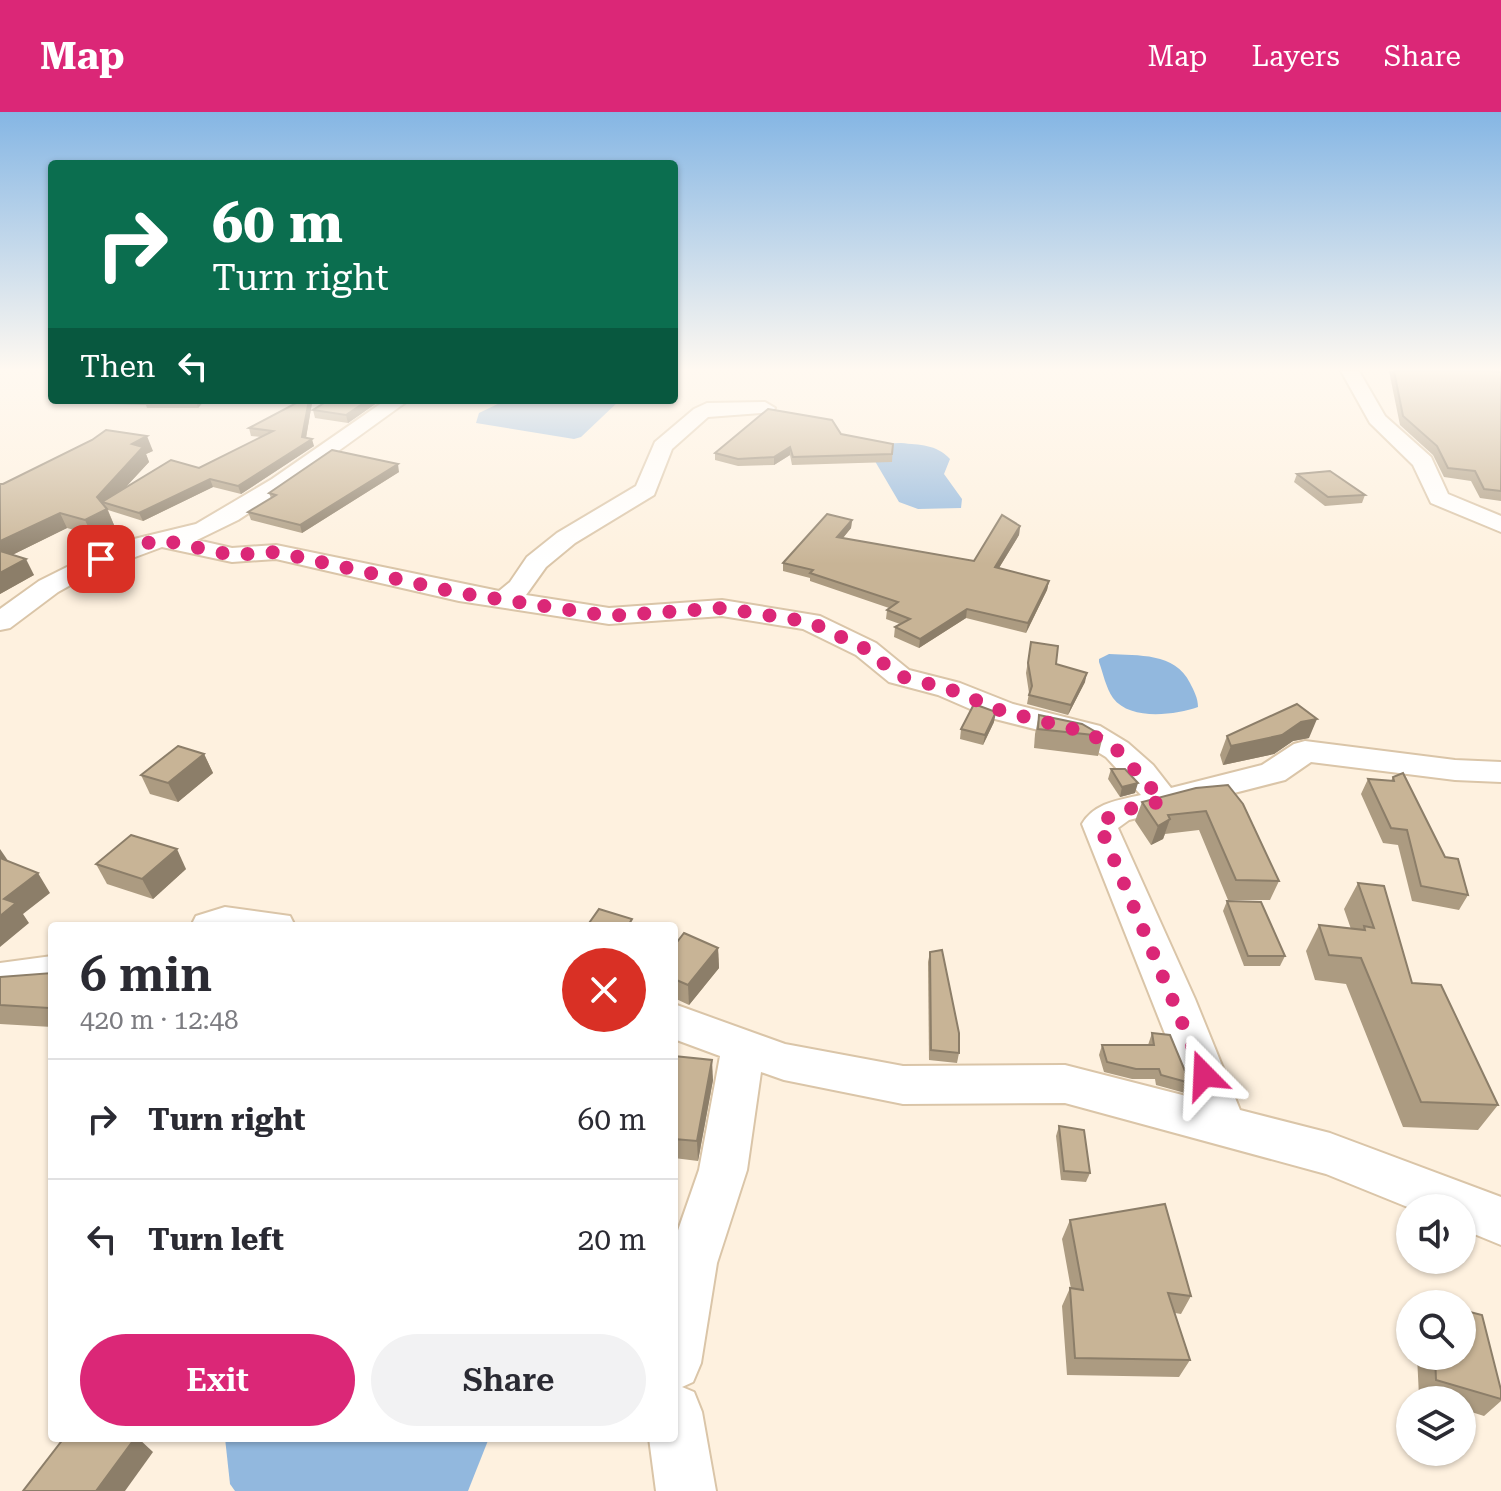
<!DOCTYPE html>
<meta charset="utf-8">
<style>
body{margin:0;font-family:"Roboto Serif",serif;background:#f2f2f3;color:#2b2b33;height:100vh;display:flex;flex-direction:column;font-size:30px;white-space:nowrap}
*{box-sizing:border-box;margin:0}
p{font-size:26px;color:#7c7c81}
.icon{flex:none;width:44px;height:44px;fill:none;stroke:currentColor;stroke-width:2;stroke-linecap:round;stroke-linejoin:round}
.map{position:relative;flex:1;overflow:hidden}
.sheet{position:absolute;left:48px;top:810px;width:630px;height:520px;display:flex;flex-direction:column;background:#fff;border-radius:8px;box-shadow:0 2px 6px #0004}
.sheet>*{flex:none}
.banner{position:absolute;left:48px;top:48px;width:630px;height:244px;border-radius:8px;box-shadow:0 2px 6px #0004;background:#0b6e4f;color:#fff;overflow:hidden}
.tools{position:absolute;left:1396px;top:1082px;display:grid;gap:16px}
.tools a{display:grid;place-items:center;width:80px;height:80px;border-radius:50%;background:#fff;box-shadow:0 2px 6px #0004;font-size:40px}
.pin{position:absolute;display:grid;place-items:center;width:68px;height:68px;color:#fff;margin:-34px;border-radius:16px;box-shadow:0 4px 12px #0006}
.me{position:absolute;width:88px;margin:-44px;rotate:339deg;stroke-linejoin:round;filter:drop-shadow(0 0 6px #0008)}
.turn{display:flex;align-items:center;gap:28px;height:168px;padding:0 32px;font-size:36px}
.turn .icon{width:104px;height:104px;stroke-width:2.5}
.turn b{display:block;font-size:56px;line-height:68px}
.then{display:flex;align-items:center;height:76px;padding:0 32px;background:#0003;gap:16px;font-size:30px}
.round{display:grid;place-items:center;flex:none;width:84px;height:84px;border-radius:42px;background:#f2f2f3}
.headline{display:flex;align-items:center;justify-content:space-between;height:136px;padding:0 32px}
h1{font-size:48px;font-weight:600;line-height:60px}
.cta{display:flex;gap:16px;margin-top:auto;padding:16px 32px}
.cta a{flex:1;height:92px;border-radius:48px;background:#db2777;color:#fff;font-size:32px;font-weight:600;line-height:92px;text-align:center}
.cta a+a{background:#f2f2f3;color:#2b2b33}
ul{padding:0;list-style:none}
li{display:flex;align-items:center;gap:24px;height:120px;padding:0 32px;border-top:2px solid #e1e1e2}
li div{flex:1}
li b{display:block;font-size:30px}
li em{font-style:normal}
header{display:flex;align-items:center;gap:48px;box-sizing:border-box;height:112px;padding:0 40px;background:#db2777;color:#fff}
header strong{font-size:38px}
nav{display:flex;gap:44px;margin-inline-start:auto;font-size:28px}
.map>svg:first-child{display:block}
</style>
<header>
<strong>Map</strong>
<nav><a>Map</a><a>Layers</a><a>Share</a></nav>
</header>
<div class="map">
<svg width="1501" height="1379" viewBox="0 0 1501 1379">
<rect width="100%" height="100%" fill="#fef1df"/>
<g fill="#92b8de">
<path d="M506 288H620L581 325 574 327 476 311 479 301Z"/>
<path d="M901 331C920 333 936 332 950 347L944 362 962 387 961 396 918 397 899 390 869 339 873 332Z"/>
<path d="M1109 542C1138 544 1175 540 1190 571 1194 579 1198 586 1198 595 1175 603 1130 609 1113 586 1106 576 1103 561 1099 550V547Z"/>
<path d="M225 1326H489L468 1379H235L230 1372Z"/>
</g>
<g fill="none" stroke-linecap="round" stroke-linejoin="round">
<g stroke="#dac5a8" stroke-width="4">
<g id="street">
<path d="M1341 259H1359L1385 304 1431 345 1448 382 1501 404V420L1431 391 1413 353 1370 311Z"/>
<path d="M386 288H409L287 376 238 408 197 428 232 436 276 433 499 479 510 470 527 445 557 421 636 374 655 330 694 297 707 291 765 290 775 296 772 300 708 305 672 337 654 383 575 431 546 455 526 483 609 496 722 488 820 504 876 531 909 558 960 571 1013 592 1100 614 1128 631 1153 653 1171 676 1262 653 1294 632 1305 629 1455 648 1501 650V670L1455 668 1311 650 1285 668 1129 708 1118 716 1195 887 1240 998 1330 1021 1501 1085V1133L1462 1117V1096H1410L1326 1062 1065 991 903 992 784 968 761 960 747 1058 717 1151 701 1251 693 1270 682 1275 694 1280 702 1300 716 1379H656L649 1326H674V1130L699 1058 720 944 674 927V892L785 932 903 954 1065 953 1190 985 1082 712C1094 691 1119 688 1141 683L1106 645 1078 628 991 606 938 583 889 570 856 543 803 517 722 504 609 512 459 489 276 447 232 450 162 435 92 461 58 480 10 516 0 518V497L39 469 93 442 130 428 196 412 272 367Z"/>
<path d="M225 795 290 804 295 814H191L196 804Z"/>
<path d="M52 844V876L0 883V851Z"/>
</g>
</g>
<use href="#street" fill="#fff" fill-rule="evenodd"/>
</g>
<g fill="#ac9b81">
<path d="M1389 259H1491L1501 260V389L1480 386 1471 369 1444 365 1433 343 1400 313Z"/>
<path d="M110 288H205L198 296H147L146 293 112 292Z"/>
<path d="M381 288 348 311 315 306 313 298Z"/>
<path d="M312 291 306 326 314 334 241 382 213 375 143 409 108 398 114 413 92 423 67 416 12 443 34 463 0 482 3 372 153 339 146 342 149 350 125 376 199 356 261 325 251 324 249 316Z"/>
<path d="M841 322 893 332 892 350 792 353 790 343 774 353 738 354 715 348V341Z"/>
<path d="M399 360 302 421 251 408 248 400 271 386 269 381Z"/>
<path d="M1297 362 1365 383 1362 391 1325 394 1294 370Z"/>
<path d="M852 408 851 416 843 426 974 449 1020 414 1019 423 999 456 1049 469 1047 478 1026 521 966 506 919 536 894 525 895 515 900 512 886 507 887 498 889 496 810 469V466L783 459V451Z"/>
<path d="M1031 530 1056 552 1085 570 1068 603 1027 592 1029 581 1026 561Z"/>
<path d="M1039 603 1103 624 1098 644 1034 636 1035 622Z"/>
<path d="M994 610 983 633 960 627 961 617Z"/>
<path d="M1227 624 1309 626 1293 629 1274 642 1223 653 1220 643Z"/>
<path d="M204 642 213 661 178 690 150 682 141 663Z"/>
<path d="M1111 657 1135 681 1120 685 1108 667Z"/>
<path d="M1393 665 1468 783 1459 798 1412 789 1398 733 1383 731 1361 682 1368 667 1391 669Z"/>
<path d="M1196 676 1279 769 1270 788H1228L1199 718 1165 722 1163 727 1151 733 1135 709 1142 690Z"/>
<path d="M96 752 186 757 153 787 107 772Z"/>
<path d="M1358 771 1412 871 1498 993 1478 1018 1403 1015 1346 872 1315 868 1306 839 1319 813 1351 817 1344 797Z"/>
<path d="M1227 789 1285 844 1280 854H1244L1223 799Z"/>
<path d="M674 834 718 836 719 856 689 893 674 886Z"/>
<path d="M930 840 959 941 957 951 929 948 928 850Z"/>
<path d="M52 861V915L0 912V865Z"/>
<path d="M1152 921 1190 971 1185 981 1156 973 1155 967H1132L1104 960 1099 943 1102 933H1148Z"/>
<path d="M674 944 713 968 698 1049 674 1046Z"/>
<path d="M1059 1014 1090 1061 1086 1070 1061 1068 1056 1024Z"/>
<path d="M1070 1108 1191 1184 1181 1202 1175 1201 1190 1248 1179 1265 1067 1263 1062 1194 1070 1176 1071 1177 1062 1127Z"/>
<path d="M1417 1244H1462L1501 1278V1289L1484 1304 1462 1297V1288H1431L1419 1284Z"/>
</g>
<g fill="#8c7e69">
<path d="M196 288H205L198 296Z"/>
<path d="M309 288H311L312 291 305 331 312 327 314 334 241 382 238 374 302 325Z"/>
<path d="M368 288H381L348 311 346 303Z"/>
<path d="M147 324 153 339 146 342 149 350 110 392 102 390 105 398 107 397 114 413 92 423 85 408 97 385 132 332Z"/>
<path d="M790 335V343L774 353V345Z"/>
<path d="M398 352 399 360 302 421 300 413Z"/>
<path d="M210 367 213 375 143 409 139 401Z"/>
<path d="M60 401 67 416 0 449V429Z"/>
<path d="M852 408 851 416 837 433V425Z"/>
<path d="M1020 414 1019 423 994 464 995 455Z"/>
<path d="M26 447 34 463 0 482V461Z"/>
<path d="M1049 469 1047 478 1026 521 1028 511Z"/>
<path d="M967 497 966 506 919 536 920 527Z"/>
<path d="M1087 561 1085 570 1068 603 1071 593Z"/>
<path d="M996 600 994 610 983 633 985 623Z"/>
<path d="M1317 607 1309 626 1293 629 1274 642 1223 653 1231 634 1301 610Z"/>
<path d="M204 642 213 661 178 690 168 671Z"/>
<path d="M1138 671 1135 681 1120 685 1122 675Z"/>
<path d="M1170 707 1163 727 1151 733 1158 714Z"/>
<path d="M0 737 13 756 0 755Z"/>
<path d="M177 737 186 757 153 787 142 767Z"/>
<path d="M38 761 50 781 23 802 29 811 0 835V804L4 787Z"/>
<path d="M718 836 719 856 689 893 688 873Z"/>
<path d="M712 948 713 968 698 1049 697 1029Z"/>
<path d="M135 1326H138L153 1340 125 1379H96Z"/>
</g>
<g fill="#c8b496" stroke="#8c7e69" stroke-width="2">
<path d="M1394 259H1491L1501 260V379L1484 377 1475 359 1448 356 1437 334 1403 304Z"/>
<path d="M146 288H196L144 289Z"/>
<path d="M302 288H309L302 325 312 327 238 374 210 367 139 401 102 390 171 348 199 356 273 319 249 316Z"/>
<path d="M329 288H368L346 303 313 298Z"/>
<path d="M768 297 832 308 841 322 893 332 892 342 793 345 790 335 774 345 738 347 715 341Z"/>
<path d="M106 318 147 324 132 332 143 335 97 385 107 397 85 408 60 401 0 429V372H3L92 328Z"/>
<path d="M332 338 398 352 300 413 248 400 276 383 269 381Z"/>
<path d="M1330 359 1365 383 1328 385 1297 362Z"/>
<path d="M827 402 852 408 837 425 974 449 1002 403 1020 414 995 455 1049 469 1028 511 967 497 920 527 895 515 910 507 887 498 898 490 810 461 813 458 783 451Z"/>
<path d="M0 439 26 447 0 461Z"/>
<path d="M1031 530 1058 534 1056 552 1087 561 1071 593 1029 583 1032 574 1028 551Z"/>
<path d="M974 592 996 600 985 623 961 617Z"/>
<path d="M1297 592 1317 607 1301 610 1282 623 1231 634 1227 624Z"/>
<path d="M1039 603 1082 612 1103 624 1038 617Z"/>
<path d="M178 634 204 642 168 671 141 663Z"/>
<path d="M1111 657H1125L1138 671 1122 675Z"/>
<path d="M1403 661 1445 745 1458 747 1468 783 1421 774 1407 718 1391 716 1368 667 1394 669 1393 665Z"/>
<path d="M1228 673 1243 692 1279 769 1236 768 1206 699 1168 703 1170 707 1158 714 1142 690 1196 676Z"/>
<path d="M131 723 177 737 142 767 96 752Z"/>
<path d="M0 746 38 761 4 787 16 791 0 804Z"/>
<path d="M1358 771 1384 774 1412 871 1441 873 1498 993 1421 990 1361 846 1329 843 1319 813 1365 818 1364 814 1374 816Z"/>
<path d="M1227 789 1261 790 1285 844H1248Z"/>
<path d="M599 797 632 807 628 814H587Z"/>
<path d="M684 821 718 836 688 873 674 867V834Z"/>
<path d="M942 838 959 921V941L931 938 930 840Z"/>
<path d="M52 861V891L49 896 0 893V865Z"/>
<path d="M1152 921 1170 923 1190 971 1161 963 1159 957H1136L1107 950 1102 933H1154Z"/>
<path d="M674 944 712 948 697 1029 674 1027Z"/>
<path d="M1059 1014 1084 1018 1090 1061 1064 1059Z"/>
<path d="M1165 1092 1191 1184 1168 1181 1190 1248 1075 1246 1070 1176 1083 1178 1070 1108Z"/>
<path d="M1462 1198 1482 1203 1501 1278V1287L1436 1268 1435 1244H1462Z"/>
<path d="M64 1326H135L96 1379H23Z"/>
</g>
<linearGradient id="sky" x2="0" y2="1"><stop stop-color="#85b6e4"/><stop offset="0.57" stop-color="#fff9f1"/><stop offset="1" stop-color="#fff9f1" stop-opacity="0"/></linearGradient>
<rect width="1501" height="452" fill="url(#sky)"/>
<g fill="none" stroke-linecap="round" stroke-linejoin="round">
<path stroke="#db2777" stroke-width="14" stroke-dasharray="0 25.2" d="M101 447 142 432 162 428 232 443 276 440 459 481 609 504 722 496 810 510 866 537 899 564 949 577 1002 599 1089 621 1117 638 1163 689 1117 700 1099 712 1204 963"/>
</g>
</svg>
<div class="tools">
<a><svg class="icon" aria-label="sound" viewBox="0 0 24 24"><path d="M4 9h4l5-4v14l-5-4H4zM17 9q2 3 0 6"/></svg></a>
<a><svg class="icon" aria-label="search" viewBox="0 0 24 24"><circle cx="10" cy="10" r="6"/><path d="M15 15l6 6"/></svg></a>
<a><svg class="icon" aria-label="layers" viewBox="0 0 24 24"><path d="M12 4l9 5-9 5-9-5zM3 14l9 5 9-5"/></svg></a>
</div>
<div class="pin" style="left:101px;top:447px;background:#d93025"><svg class="icon" aria-label="arrive" viewBox="0 0 24 24"><path d="M6 21V4h12l-3 4 3 4H6"/></svg></div>
<svg class="me" style="left:1204px;top:963px" viewBox="-20 -20 40 40"><path d="M0-17L14 15 0 8-14 15z" fill="#db2777" stroke="#fff" stroke-width="4"/></svg>
<div class="banner">
<div class="turn"><svg class="icon" aria-label="right" viewBox="0 0 24 24"><path d="M7 20v-9h11M14 6l5 5-5 5"/></svg><div><b>60 m</b>Turn right</div></div>
<div class="then">Then<svg class="icon" aria-label="left" viewBox="0 0 24 24"><path d="M17 20v-9H6M10 6l-5 5 5 5"/></svg></div>
</div>
<section class="sheet">
<div class="headline"><div><h1>6 min</h1><p>420 m · 12:48</p></div><a class="round" style="background:#d93025;color:#fff"><svg class="icon" aria-label="close" viewBox="0 0 24 24"><path d="M6 6l12 12M18 6L6 18"/></svg></a></div>
<ul>
<li><svg class="icon" aria-label="right" viewBox="0 0 24 24"><path d="M7 20v-9h11M14 6l5 5-5 5"/></svg><div><b>Turn right</b></div><em>60 m</em></li>
<li><svg class="icon" aria-label="left" viewBox="0 0 24 24"><path d="M17 20v-9H6M10 6l-5 5 5 5"/></svg><div><b>Turn left</b></div><em>20 m</em></li>
</ul>
<div class="cta"><a>Exit</a><a>Share</a></div>
</section>
</div>
